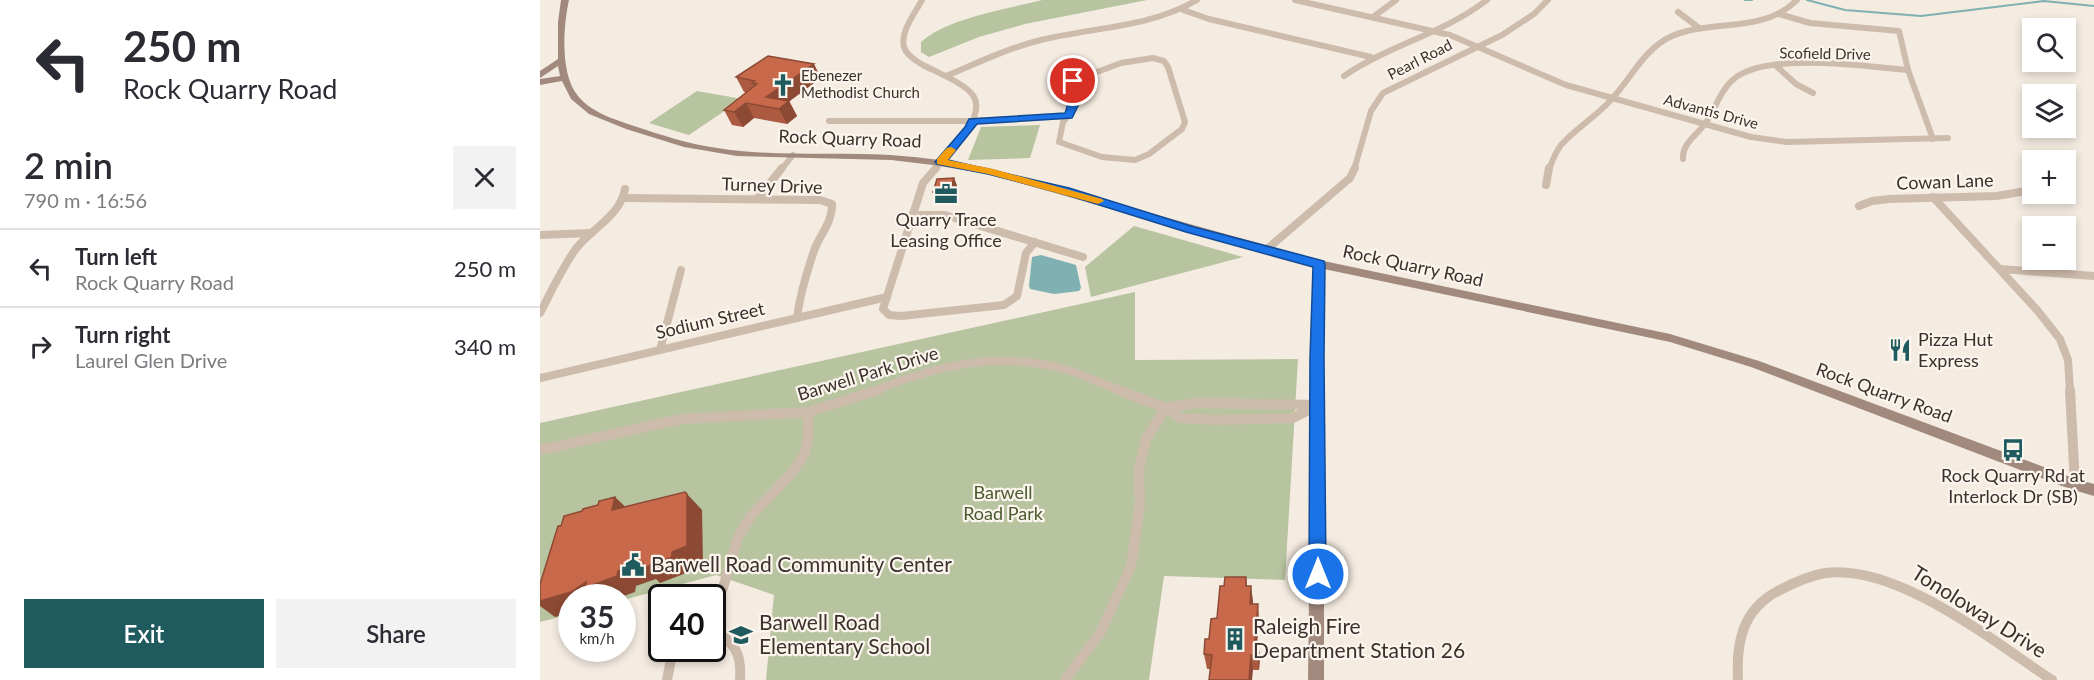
<!DOCTYPE html>
<meta charset="utf-8">
<style>
body{margin:0;font-family:Lato,sans-serif;background:#f2f2f3;color:#2b2b33;height:100vh;display:flex;flex-direction:column;font-size:22px;white-space:nowrap}
*{box-sizing:border-box;margin:0}
p{font-size:20px;color:#7c7c81}
.icon{flex:none;width:33px;height:33px;fill:none;stroke:currentColor;stroke-width:2;stroke-linecap:round;stroke-linejoin:round}
.map{position:relative;flex:1;overflow:hidden}
.sheet{display:flex;flex-direction:column;background:#fff;width:540px}
.sheet>*{flex:none}
.guide{background:#fff;color:#2b2b33;overflow:hidden}
.tools{position:absolute;left:1482px;top:18px;display:grid;gap:12px}
.tools a{display:grid;place-items:center;width:54px;height:54px;border-radius:0px;background:#fff;box-shadow:0 3px 9px #0003;font-size:30px}
.speed{position:absolute;left:18px;top:584px;display:flex;gap:12px;font-size:30px;font-weight:700;text-align:center}
.speed>*{display:grid;place-content:center;width:78px;height:78px;border-radius:50%;background:#fff;box-shadow:0 3px 9px #0003;line-height:1}
.speed small{font-size:15px;font-weight:400}
.speed .limit{border:3px solid #111;border-radius:9px;background:#fff;color:#111}
.pin{position:absolute;display:grid;place-items:center;width:51px;height:51px;color:#fff;margin:-26px;border:3px solid #fff;border-radius:50%;box-shadow:0 2px 6px #0007}
.me{position:absolute;width:66px;margin:-33px;rotate:0deg;stroke-linejoin:round;filter:drop-shadow(0 0 4px #0008)}
.turn{display:flex;align-items:center;gap:21px;height:126px;padding:0 24px;font-size:27px}
.turn .icon{width:78px;height:78px;stroke-width:2.5}
.turn b{display:block;font-size:42px;line-height:51px}
.round{display:grid;place-items:center;flex:none;width:63px;height:63px;border-radius:0px;background:#f2f2f3}
.summary{display:flex;align-items:center;justify-content:space-between;height:102px;padding:0 24px}
h1{font-size:36px;font-weight:600;line-height:45px}
.primary-button{display:flex;gap:12px;margin-top:auto;padding:12px 24px}
.primary-button a{flex:1;height:69px;border-radius:0px;background:#1f5a5e;color:#fff;font-size:24px;font-weight:600;line-height:69px;text-align:center}
.primary-button a+a{background:#f2f2f3;color:#2b2b33}
ul{padding:0;list-style:none}
li{display:flex;align-items:center;gap:18px;height:78px;padding:0 24px;border-top:2px solid #e1e1e2}
li div{flex:1}
li b{display:block;font-size:22px}
li em{font-style:normal}
main{display:flex;flex:1;min-height:0}
.map>svg:first-child{display:block}
</style>
<main>
<section class="sheet">
<div class="guide">
<div class="turn"><svg class="icon" aria-label="left" viewBox="0 0 24 24"><path d="M17 20v-9H6M10 6l-5 5 5 5"/></svg><div><b>250 m</b>Rock Quarry Road</div></div>
</div>
<div class="summary"><div><h1>2 min</h1><p>790 m · 16:56</p></div><a class="round"><svg class="icon" aria-label="close" viewBox="0 0 24 24"><path d="M6 6l12 12M18 6L6 18"/></svg></a></div>
<ul>
<li><svg class="icon" aria-label="left" viewBox="0 0 24 24"><path d="M17 20v-9H6M10 6l-5 5 5 5"/></svg><div><b>Turn left</b><p>Rock Quarry Road</p></div><em>250 m</em></li>
<li><svg class="icon" aria-label="right" viewBox="0 0 24 24"><path d="M7 20v-9h11M14 6l5 5-5 5"/></svg><div><b>Turn right</b><p>Laurel Glen Drive</p></div><em>340 m</em></li>
</ul>
<div class="primary-button"><a>Exit</a><a>Share</a></div>
</section>
<div class="map">
<svg width="1554" height="680" viewBox="0 0 1554 680">
<rect width="100%" height="100%" fill="#f4ebe1"/>
<g fill="#b8c4a0">
<path d="M502 0H607L485 24 439 37 389 57 381 52V42C407 18 467 9 502 0Z"/>
<path d="M157 91 202 99 149 135 109 123Z"/>
<path d="M500 125 490 158 428 160 441 127Z"/>
<path d="M594 226 703 257 551 297 545 267Z"/>
<path d="M595 292V360L758 359 745 580 624 576 609 680H226L234 595 176 575 83 600 82 597H32L31 614 0 622V423Z"/>
</g>
<path fill="#7fb0b2" d="M501 255 536 265 541 288 539 291 514 294 490 289 489 286 492 257Z"/>
<g fill="none" stroke-linecap="round" stroke-linejoin="round">
<g stroke="#7fb0b2" stroke-width="2">
<path d="M1205 0H1212"/>
<path d="M1267 0 1305 10 1381 16 1504 1 1554 6"/>
</g>
<g stroke="#cdbbac" stroke-width="6">
<path d="M382 0C375 13 360 32 364 47 366 55 376 61 383 65 396 72 427 84 434 97 446 119 407 154 394 170"/>
<path d="M755 0 910 35 1026 85 1211 137 1247 142 1408 138"/>
<path d="M643 10 669 19 831 57"/>
<path d="M1138 12 1159 28"/>
<path d="M1239 14 1270 23 1359 31 1368 70 1393 139"/>
<path d="M833 17 856 0"/>
<path d="M613 58 624 61 628 67 645 122 642 129 609 154 595 160 562 157 519 142 523 122 533 110 531 89 533 81 581 63Z"/>
<path d="M1235 65 1256 84 1273 93"/>
<path d="M406 76C437 63 468 48 501 40 554 27 609 28 657 0"/>
<path d="M804 76C849 45 903 34 947 0"/>
<path d="M289 121H432L528 116"/>
<path d="M1143 159C1142 142 1159 134 1167 121 1176 107 1181 89 1195 78 1228 52 1326 66 1368 70"/>
<path d="M241 170 253 155"/>
<path d="M814 170 831 111 843 93 962 35 994 14 1008 0"/>
<path d="M1009 170C1012 161 1015 153 1021 145 1035 129 1054 118 1069 102 1090 81 1103 49 1132 36 1172 19 1223 34 1257 0"/>
</g>
<g stroke="#cdbbac" stroke-width="8">
<path d="M396 168 383 183 343 309 349 315 361 316 464 305 477 296 486 253 495 242"/>
<path d="M1006 185 1009 168"/>
<path d="M1393 197 1497 310 1520 339 1528 360 1530 391"/>
<path d="M85 198 280 200 292 204C293 220 281 234 275 248 267 271 260 294 257 318"/>
<path d="M217 199 242 168"/>
<path d="M1319 206 1332 201 1349 199 1457 196 1492 190"/>
<path d="M372 215H405L543 257"/>
<path d="M0 235 51 233"/>
<path d="M726 250 810 178 815 168"/>
<path d="M1460 269 1554 276"/>
<path d="M0 313C11 292 21 270 35 250 50 229 80 217 85 189"/>
<path d="M120 350 141 270"/>
<path d="M0 378 347 297"/>
<path d="M334 391C400 364 461 350 531 371 548 377 565 385 582 391"/>
</g>
<g stroke="#cdbbac" stroke-width="10">
<path d="M578 390 626 408 640 418 679 420 753 418 778 405"/>
<path d="M1530 390 1535 485"/>
<path d="M626 408 656 403 778 405"/>
<path d="M0 450 141 419 268 412 338 390"/>
<path d="M172 610 183 588 198 537 211 516 251 474 264 455 268 438V412"/>
<path d="M172 627C194 645 202 650 200 680"/>
<path d="M127 680 132 654 137 648"/>
<path d="M525 680 560 633 591 566 600 504 599 470 606 439 626 408"/>
<path d="M1198 680C1196 643 1202 610 1238 591 1253 583 1268 576 1285 573 1357 563 1454 642 1512 680"/>
</g>
<path fill="#a18a7d" fill-rule="evenodd" d="M21 0H29C23 27 20 75 38 96 52 113 74 119 94 126 121 135 149 144 177 148 234 157 292 152 350 155 383 157 416 162 449 168L779 260 1130 334 1219 361 1536 479 1554 484V496L1530 489 1211 367 1130 342 784 269V680H768L773 266 448 174 393 165 351 160 197 156 144 147 86 129 49 114 31 99 22 81 0 85V79L20 76 18 66 0 78V71L18 59V22Z"/>
</g>
<g fill="#ac5a40">
<path d="M196 77 281 78 249 101 257 116 247 124 214 118 203 127 192 125 184 110 206 92H204Z"/>
<path d="M414 178 417 186 413 199 396 200 393 192Z"/>
<path d="M706 577 707 586 713 601V604L719 619 717 642 720 656 719 670 667 669 664 654 677 618 684 586Z"/>
</g>
<g fill="#8c4a34">
<path d="M274 64 281 78 239 109 226 97Z"/>
<path d="M249 101 257 116 247 124 239 109Z"/>
<path d="M206 103 214 118 203 127 194 112Z"/>
<path d="M414 178 417 186 413 199 410 190Z"/>
<path d="M147 494 162 510 163 562 148 568 149 572 120 583 116 579 96 586 95 592 81 597H32V612L15 617 0 606V601L46 582 132 552Z"/>
<path d="M75 497 92 513 72 510Z"/>
<path d="M711 586 713 601 712 619 710 604Z"/>
<path d="M718 604 719 619 716 656 715 641Z"/>
<path d="M718 642 720 656 719 670 717 655Z"/>
<path d="M711 655 713 670 712 680H709Z"/>
</g>
<g fill="#c8694b" stroke="#8c4a34" stroke-width="1.5">
<path d="M228 56 274 64 226 97 249 101 239 109 206 103 194 112 184 110 217 84 212 83 215 81 196 77Z"/>
<path d="M414 178 410 190 393 192 397 179Z"/>
<path d="M145 492 147 494V546L132 552V557L103 568V562L78 571 77 576 45 588 46 582 31 592 0 601V584L18 526H21L24 516 42 511 43 509 58 505 59 501 75 497 72 510Z"/>
<path d="M685 577H706V586H711L710 604H718L715 641 718 642 717 655H711L709 680H669L672 655 664 654 665 639H669L671 619 677 618 680 586H684Z"/>
</g>
<path fill="#1a73e8" stroke="#114b97" stroke-width="1.5" d="M530 79 538 81 535 89 539 104 532 118 437 124 408 160 529 188 654 227 784 261 785 264 784 358 786 574 784 579 778 581 772 579 769 574 770 358 773 267 646 232 521 193 448 174 397 164 395 162 425 127 429 119 525 113C532 98 523 93 530 79Z"/>
<path fill="#f59e0b" d="M411 147 416 150 408 160 453 169 562 199 564 201 558 204 448 174 397 164V159L407 148Z"/>
<defs>
<g id="church-bare" transform="scale(1.8)"><path d="M-1.2-6h2.4v3.5h3.3v2.4h-3.3V6h-2.4V-.1h-3.3v-2.4h3.3Z" fill="#1f5a5e" stroke="#fbf5ee" stroke-width="2.5" paint-order="stroke"/></g>
<g id="office-bare" transform="scale(1.8)"><path d="M-6-3h4V-5.5h4V-3h4V5H-6ZM-1-4.5V-3h2v-1.5ZM-6 0V1H6V0Z" fill="#1f5a5e" stroke="#fbf5ee" stroke-width="2.5" paint-order="stroke"/></g>
<g id="restaurant-bare" transform="scale(1.8)"><path d="M-5-6h1v4h1v-4h1v4h1v-4h1v5L-1.5 .5V6h-2V.5L-5-1ZM5-6V6H3V1.5H1.5Q1.5-4 5-6Z" fill="#1f5a5e" stroke="#fbf5ee" stroke-width="2.5" paint-order="stroke"/></g>
<g id="bus-bare" transform="scale(1.8)"><path d="M-5-6H5V4H4V6H2V4H-2V6H-4V4H-5ZM-3.5-4V0h7V-4ZM-3.5 1.2v1.5H-2V1.2ZM2 1.2v1.5H3.5V1.2Z" fill="#1f5a5e" stroke="#fbf5ee" stroke-width="2.5" paint-order="stroke"/></g>
<g id="civic-bare" transform="scale(1.8)"><path d="M-.6-6.5H3V-4.5H.6V-3L4-1V1h2V6H-6V1h2V-1L-.6-3ZM-1.2 2.5V6h2.4V2.5Z" fill="#1f5a5e" stroke="#fbf5ee" stroke-width="2.5" paint-order="stroke"/></g>
<g id="school-bare" transform="scale(1.8)"><path d="M0-5L7-2L0 1L-7-2ZM-4 1L0 2.5L4 1V4Q0 6-4 4Z" fill="#1f5a5e" stroke="#fbf5ee" stroke-width="2.5" paint-order="stroke"/></g>
<g id="building-bare" transform="scale(1.8)"><path d="M-4-6H4V6H1V3H-1V6H-4ZM-2.5-4.3h1.7v1.8h-1.7ZM.8-4.3h1.7v1.8H.8ZM-2.5-1h1.7V.8h-1.7ZM.8-1h1.7V.8H.8Z" fill="#1f5a5e" stroke="#fbf5ee" stroke-width="2.5" paint-order="stroke"/></g>
</defs>
<g fill-rule="evenodd">
<use href="#church-bare" x="243" y="85"/>
<use href="#office-bare" x="406" y="194"/>
<use href="#restaurant-bare" x="1360" y="350"/>
<use href="#bus-bare" x="1473" y="450"/>
<use href="#civic-bare" x="93" y="565"/>
<use href="#school-bare" x="201" y="635"/>
<use href="#building-bare" x="695" y="639"/>
</g>
<g text-anchor="middle" stroke-width="4.5" stroke-linejoin="round" paint-order="stroke">
<g font-size="15" fill="#3b302b" stroke="#fbf5ee">
<text transform="translate(1285 54) rotate(1)" y="5">Scofield Drive</text>
<text transform="translate(880 60) rotate(-27)" y="5">Pearl Road</text>
<text transform="translate(1171 112) rotate(15)" y="5">Advantis Drive</text>
</g>
<g font-size="15" fill="#3b302b" stroke="#fbf5ee" text-anchor="start">
<text x="261" y="81">Ebenezer<tspan x="261" dy="17">Methodist Church</tspan></text>
</g>
<g font-size="18" fill="#3b302b" stroke="#fbf5ee">
<text transform="translate(310 139) rotate(2)" y="6">Rock Quarry Road</text>
<text transform="translate(1405 182) rotate(-2)" y="6">Cowan Lane</text>
<text transform="translate(232 186) rotate(2)" y="6">Turney Drive</text>
<text transform="translate(873 266) rotate(12)" y="6">Rock Quarry Road</text>
<text transform="translate(170 321) rotate(-13)" y="6">Sodium Street</text>
<text transform="translate(328 374) rotate(-17)" y="6">Barwell Park Drive</text>
<text transform="translate(1344 393) rotate(20)" y="6">Rock Quarry Road</text>
</g>
<g font-size="18" fill="#3b302b" stroke="#fbf5ee">
<text x="406" y="226">Quarry Trace<tspan x="406" dy="21">Leasing Office</tspan></text>
<text x="1378" y="346" text-anchor="start">Pizza Hut<tspan x="1378" dy="21">Express</tspan></text>
<text x="1473" y="482">Rock Quarry Rd at<tspan x="1473" dy="21">Interlock Dr (SB)</tspan></text>
</g>
<g font-size="18" fill="#4a5a2e" stroke="#fbf5ee">
<text x="463" y="499">Barwell<tspan x="463" dy="21">Road Park</tspan></text>
</g>
<g font-size="21" fill="#3b302b" stroke="#fbf5ee" text-anchor="start">
<text x="111" y="572">Barwell Road Community Center</text>
<text x="219" y="630">Barwell Road<tspan x="219" dy="24">Elementary School</tspan></text>
<text x="713" y="634">Raleigh Fire<tspan x="713" dy="24">Department Station 26</tspan></text>
</g>
<g font-size="21" fill="#3b302b" stroke="#fbf5ee">
<text transform="translate(1439 612) rotate(32)" y="7">Tonoloway Drive</text>
</g>
</g>
</svg>
<div class="tools">
<a><svg class="icon" aria-label="search" viewBox="0 0 24 24"><circle cx="10" cy="10" r="6"/><path d="M15 15l6 6"/></svg></a>
<a><svg class="icon" aria-label="layers" viewBox="0 0 24 24"><path d="M12 4l9 5-9 5-9-5zM3 14l9 5 9-5"/></svg></a>
<a>+</a>
<a>−</a>
</div>
<div class="speed"><div>35<small>km/h</small></div><div class="limit">40</div></div>
<div class="pin" style="left:533px;top:81px;background:#d93025"><svg class="icon" aria-label="arrive" viewBox="0 0 24 24"><path d="M6 21V4h12l-3 4 3 4H6"/></svg></div>
<svg class="me" style="left:778px;top:574px" viewBox="-20 -20 40 40"><circle r="17" fill="#1a73e8" stroke="#fff" stroke-width="3"/><path d="M0-11L8 9 0 5-8 9z" fill="#fff"/></svg>
</div>
</main>
